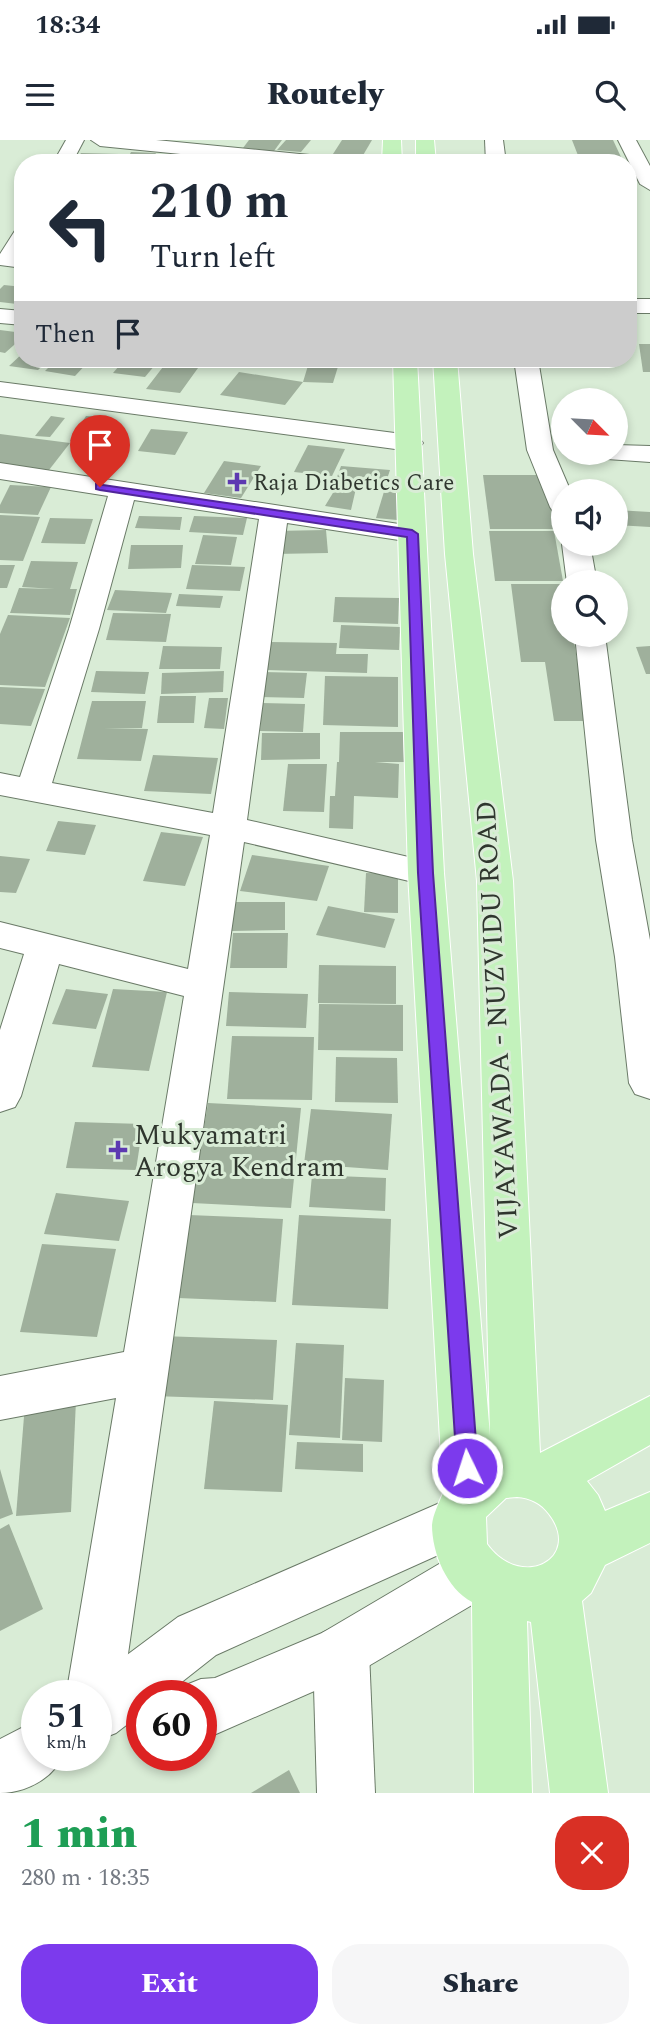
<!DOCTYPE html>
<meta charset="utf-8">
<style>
body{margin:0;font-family:Spectral,serif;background:#f6f6f7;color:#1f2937;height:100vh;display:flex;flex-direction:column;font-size:26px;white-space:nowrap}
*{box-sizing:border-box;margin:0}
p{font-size:23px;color:#747a83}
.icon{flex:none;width:38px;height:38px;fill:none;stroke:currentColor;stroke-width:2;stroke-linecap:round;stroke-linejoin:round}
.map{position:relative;height:1653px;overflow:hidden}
.panel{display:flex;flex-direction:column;background:#fff;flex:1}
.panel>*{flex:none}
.banner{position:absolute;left:14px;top:14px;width:623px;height:214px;border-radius:28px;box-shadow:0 4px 10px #0003;background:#fff;color:#1f2937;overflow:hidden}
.needle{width:46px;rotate:114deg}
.tools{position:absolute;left:551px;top:248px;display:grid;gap:14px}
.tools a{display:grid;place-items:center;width:77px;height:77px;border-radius:50%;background:#fff;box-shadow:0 4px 10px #0003;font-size:35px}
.speed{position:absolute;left:21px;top:1540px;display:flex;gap:14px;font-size:35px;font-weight:700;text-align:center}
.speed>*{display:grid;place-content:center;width:91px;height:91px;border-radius:50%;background:#fff;box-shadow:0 4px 10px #0003;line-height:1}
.speed small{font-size:18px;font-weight:400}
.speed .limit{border:10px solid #d22;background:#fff;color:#111}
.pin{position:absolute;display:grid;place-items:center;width:60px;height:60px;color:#fff;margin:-72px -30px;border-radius:50% 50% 50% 0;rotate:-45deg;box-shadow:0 0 7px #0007}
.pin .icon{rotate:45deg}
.me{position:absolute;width:77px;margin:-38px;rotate:356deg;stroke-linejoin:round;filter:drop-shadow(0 0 5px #0008)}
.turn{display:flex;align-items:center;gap:24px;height:147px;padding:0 21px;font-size:32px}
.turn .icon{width:91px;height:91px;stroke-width:2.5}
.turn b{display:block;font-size:49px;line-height:60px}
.then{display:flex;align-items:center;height:66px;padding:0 21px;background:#0003;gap:14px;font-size:26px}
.round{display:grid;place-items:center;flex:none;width:74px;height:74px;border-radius:28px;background:#f6f6f7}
.summary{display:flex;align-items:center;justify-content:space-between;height:119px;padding:0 21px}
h1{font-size:42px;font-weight:800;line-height:52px;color:#1e9e55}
.cta{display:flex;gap:14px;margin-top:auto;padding:14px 21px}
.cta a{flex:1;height:80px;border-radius:28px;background:#7c3aed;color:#fff;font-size:28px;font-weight:800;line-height:80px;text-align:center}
.cta a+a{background:#f6f6f7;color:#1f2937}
.status{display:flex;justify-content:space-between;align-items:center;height:49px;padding:0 35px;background:#fff;direction:ltr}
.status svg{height:19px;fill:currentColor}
header{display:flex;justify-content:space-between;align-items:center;height:91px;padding:0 21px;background:#fff;font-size:32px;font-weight:800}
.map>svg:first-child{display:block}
</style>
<div class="status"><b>18:34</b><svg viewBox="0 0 49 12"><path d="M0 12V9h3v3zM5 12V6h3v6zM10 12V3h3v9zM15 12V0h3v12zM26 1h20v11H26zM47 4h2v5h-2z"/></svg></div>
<header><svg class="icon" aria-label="menu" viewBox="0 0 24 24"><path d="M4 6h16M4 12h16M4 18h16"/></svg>Routely<svg class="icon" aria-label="search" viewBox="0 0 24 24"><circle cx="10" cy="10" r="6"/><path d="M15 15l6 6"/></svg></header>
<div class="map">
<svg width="650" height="1653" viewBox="0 0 650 1653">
<rect width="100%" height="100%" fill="#d9ecd6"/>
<g fill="#9fb09c">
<path d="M249 0H282L274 11 243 8Z"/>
<path d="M286 0H311L301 12 277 10Z"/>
<path d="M342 0H372L362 17 333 14Z"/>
<path d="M572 0H613L621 17 579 18Z"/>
<path d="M131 12 156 13 152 20 117 23 120 19 127 20Z"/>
<path d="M81 13 119 14 114 23H75Z"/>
<path d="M187 14 207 15 202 23H182Z"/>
<path d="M4 145 23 147V157L17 164 0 162V149Z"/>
<path d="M0 190 23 193V197L5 213 0 212Z"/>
<path d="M639 204H650V232H643Z"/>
<path d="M23 213V219H49L38 230 9 226Z"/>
<path d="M57 219H91L75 236 45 231Z"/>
<path d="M125 219H160L145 237 113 233Z"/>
<path d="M166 219H203L197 227 167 224 198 228 180 253 146 249 166 223H163Z"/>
<path d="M310 219 340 220 333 243 303 242 285 265 220 255 239 232 303 242Z"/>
<path d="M51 276 65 278 50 297 35 296Z"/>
<path d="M86 276 105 277 88 303 70 301Z"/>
<path d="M151 289 188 292 175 315 138 311Z"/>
<path d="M0 294 70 303 49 330 0 323Z"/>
<path d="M308 305 345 309 332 336 294 332Z"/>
<path d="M224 321 261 326 241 358 204 353Z"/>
<path d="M341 326 390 330 386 342 342 338 357 344 351 370 325 366 342 338 337 337Z"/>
<path d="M483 335H547L557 389H490Z"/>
<path d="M10 345 51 347 38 375 0 373V365Z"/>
<path d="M386 345 406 347 397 380 376 378Z"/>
<path d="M616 370 650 372V387L616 385Z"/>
<path d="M0 375 40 377 23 421 0 420Z"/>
<path d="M139 376 182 377 180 390 135 388Z"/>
<path d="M194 376 247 378 243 395 189 392Z"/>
<path d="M50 378 93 379 85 404 41 403Z"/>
<path d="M326 390 328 413 275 414 274 391Z"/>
<path d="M489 391H554L563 441H495Z"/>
<path d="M203 395 237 397 231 425 195 424Z"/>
<path d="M131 405H183L181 428 128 429Z"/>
<path d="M31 421 78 422 70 449H77L70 475 10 473 19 448 55 449 22 447Z"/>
<path d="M0 425H15L7 448H0Z"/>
<path d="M192 425 245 427 240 451 186 449Z"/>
<path d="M511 444H564V495H573L587 581H554L545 522H521Z"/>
<path d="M115 450 172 453 166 473 107 470Z"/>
<path d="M179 454 223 456 220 468 176 466Z"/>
<path d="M335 457 399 458 398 484 333 482Z"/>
<path d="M113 473 171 474 166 502 106 500Z"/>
<path d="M8 475 70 478 45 547 0 545V494Z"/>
<path d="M341 485 400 487 399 510 339 508Z"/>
<path d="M271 502 337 503 336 514H368L367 533 266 530Z"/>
<path d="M163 506 222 507 220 529H159Z"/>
<path d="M650 506V534H646L636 507Z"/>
<path d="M96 531 149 532 145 554 91 552Z"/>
<path d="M224 531 223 552 161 554 162 533Z"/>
<path d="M263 532 307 533 304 558 260 557Z"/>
<path d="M325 536 398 537V587L323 585Z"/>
<path d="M0 547 45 549 31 586 0 584Z"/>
<path d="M160 556H196L194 583H157Z"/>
<path d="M209 558H228L224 589 204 588Z"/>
<path d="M92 561H146L142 588H104L148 589 141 621 77 619Z"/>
<path d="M262 563 305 564 303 592 260 591Z"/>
<path d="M340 592H403L404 622H375L399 624 398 658 354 656 353 689 329 688 330 656H335L337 622H339Z"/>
<path d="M262 593H320V619L261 620Z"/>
<path d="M153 615 218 618 211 654 144 651Z"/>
<path d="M288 624H327L324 672 283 671Z"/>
<path d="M58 681 96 685 85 715 46 711Z"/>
<path d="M161 692 203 697 185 746 143 741Z"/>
<path d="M252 715 329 726 317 761 240 751Z"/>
<path d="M0 716 30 719 16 753 0 752Z"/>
<path d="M366 733 398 734V773L364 772Z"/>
<path d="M233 762H285V790L232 791Z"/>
<path d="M328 766 395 779 385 808 316 795Z"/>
<path d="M233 793H288L287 828H230Z"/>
<path d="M319 825 396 826V864L318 863Z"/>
<path d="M66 849 108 854 96 889 52 884Z"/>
<path d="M113 849 167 852 149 931 92 927Z"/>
<path d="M229 852 308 854 306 888 226 886Z"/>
<path d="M319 864 403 865V911L318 910Z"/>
<path d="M232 896 314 897 312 960 227 959Z"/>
<path d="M336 917 397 918 398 963 335 962Z"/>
<path d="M208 963 301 968 291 1068 192 1063Z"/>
<path d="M311 969 392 974 388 1030 304 1024Z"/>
<path d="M75 982 143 984 136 1030 66 1028Z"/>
<path d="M312 1035 386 1038 385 1071 309 1067Z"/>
<path d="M56 1053 129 1061 119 1101 44 1094Z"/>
<path d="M189 1075 283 1079 276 1162 178 1158Z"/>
<path d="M299 1075 391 1079 388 1169 292 1165Z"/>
<path d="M42 1104 116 1109 97 1197 20 1192Z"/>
<path d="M161 1196 277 1200 273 1260 153 1256Z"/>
<path d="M296 1203 344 1205 340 1298 289 1295Z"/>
<path d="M345 1238 384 1240 382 1302 342 1300Z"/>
<path d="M76 1260 71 1372 16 1376 25 1264Z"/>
<path d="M214 1261 288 1265 282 1352 204 1349Z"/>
<path d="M297 1302 363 1304V1332L295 1329Z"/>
<path d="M0 1329 13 1374 0 1379Z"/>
<path d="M9 1384 43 1469 0 1491V1389Z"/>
<path d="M289 1630 300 1653H251Z"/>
</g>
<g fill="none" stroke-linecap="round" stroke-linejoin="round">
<g stroke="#6a7a67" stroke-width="2">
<g id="street">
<path d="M66 0H84L72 23H53Z"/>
<path d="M91 0H156L330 17 339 23H271L100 6Z"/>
<path d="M485 0H503L506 23H486Z"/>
<path d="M618 0H636L650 26V50L640 44Z"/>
<path d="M23 87 20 115 23 116V128L0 125V114L16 89Z"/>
<rect x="628" y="159" width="22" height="14"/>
<path d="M0 169 23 171V185L0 183Z"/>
<path d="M514 219H538L553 310 571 352H564V375L554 373 550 367 527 310Z"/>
<path d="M0 242 410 295 419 298 423 303 419 308 410 311 0 256Z"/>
<path d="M616 305 650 306V322L607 319 603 313H616Z"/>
<path d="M0 323 412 386 422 388 426 394 422 400 412 402 287 383 247 680 426 721 439 724 444 733 439 742 426 745 244 702 122 1556 114 1576 96 1583V1556H66L116 1258 0 1280V1236L124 1212 184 856 59 824 21 956 15 967 0 972V890L24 814 0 808V782L188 829 210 695 0 655V633L20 637 69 489 108 356 0 339ZM134 360 259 379 213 673 52 643 99 489Z"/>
<path d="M564 402V404H590L597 443H567L562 404Z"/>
<path d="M575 495H605L632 700 650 800V959L635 954 629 943 615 817 596 700Z"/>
<path d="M341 1484 360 1493 369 1512 375 1653H317L313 1512 322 1493Z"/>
</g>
</g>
<g stroke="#6a7a67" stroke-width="2">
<g id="secondary">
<path d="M458 1355 476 1362 484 1380 476 1398 216 1515 164 1556H142V1573L116 1593 96 1601V1556H75L76 1553 178 1477Z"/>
<path d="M475 1407 494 1414 502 1433 494 1452 360 1531 216 1594 201 1595V1556H177L181 1547 201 1539 215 1538 322 1493 456 1414Z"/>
<path d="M37 1580V1615H63C53 1639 25 1653 0 1653V1599Z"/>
</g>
</g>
<g stroke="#fff" stroke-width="2">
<g id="primary">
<path d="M383 0H401L402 23H382Z"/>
<path d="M416 0H434L436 23H416Z"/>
<path d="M393 219H417L444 733 490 1296 477 741 445 414 433 219H457L473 414 513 741 540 1313 650 1256V1305L587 1341 598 1355 605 1371 650 1352V1403L605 1425 591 1453 582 1461 608 1653H550L531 1482 527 1481 532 1653H474L472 1462C447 1449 432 1413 432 1385 433 1374 439 1363 443 1353L408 733ZM517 1357C530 1358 541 1363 549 1374 583 1418 522 1452 487 1404L486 1377 506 1358Z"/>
</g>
</g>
<use href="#street" fill="#fff" fill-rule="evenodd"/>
<use href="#secondary" fill="#fff" fill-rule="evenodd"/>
<use href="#primary" fill="#c3f2bc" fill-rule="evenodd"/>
</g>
<path fill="#7c3aed" stroke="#51269a" stroke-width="2" d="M96 344 412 390 418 394 433 733 478 1328 475 1335 467 1338 460 1335 457 1328 418 733 407 397 100 350 96 349Z"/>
<g fill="#5d39b1" stroke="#d9ecd6" stroke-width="2.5">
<path d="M233.5 331.5h7v7h7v7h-7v7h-7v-7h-7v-7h7z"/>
<path d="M114.5 999.5h7v7h7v7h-7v7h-7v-7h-7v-7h7z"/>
</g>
<g text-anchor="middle" stroke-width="6" stroke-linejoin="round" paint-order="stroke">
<g font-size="23" fill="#2f362e" stroke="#d9ecd6" text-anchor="start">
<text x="253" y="350">Raja Diabetics Care</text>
</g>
<g font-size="28" fill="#2f362e" stroke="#d9ecd6">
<text transform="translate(496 880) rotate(-93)" y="10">VIJAYAWADA - NUZVIDU ROAD</text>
</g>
<g font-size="28" fill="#2f362e" stroke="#d9ecd6" text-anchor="start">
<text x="134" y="1004">Mukyamatri<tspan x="134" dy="32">Arogya Kendram</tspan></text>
</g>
</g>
</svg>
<div class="tools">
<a><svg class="needle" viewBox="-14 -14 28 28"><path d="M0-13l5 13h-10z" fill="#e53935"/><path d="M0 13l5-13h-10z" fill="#747a83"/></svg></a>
<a><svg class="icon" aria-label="sound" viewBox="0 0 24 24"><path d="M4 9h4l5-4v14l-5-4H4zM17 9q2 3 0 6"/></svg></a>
<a><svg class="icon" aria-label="search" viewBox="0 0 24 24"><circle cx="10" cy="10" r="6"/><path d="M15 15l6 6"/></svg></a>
</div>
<div class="speed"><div>51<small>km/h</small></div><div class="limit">60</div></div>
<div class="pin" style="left:100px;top:347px;background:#d93025"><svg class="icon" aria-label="arrive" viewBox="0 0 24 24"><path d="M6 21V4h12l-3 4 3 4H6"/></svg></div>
<svg class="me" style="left:467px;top:1328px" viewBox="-20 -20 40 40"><circle r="17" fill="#7c3aed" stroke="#fff" stroke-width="3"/><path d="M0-11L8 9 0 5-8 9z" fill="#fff"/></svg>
<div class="banner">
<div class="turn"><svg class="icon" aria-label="left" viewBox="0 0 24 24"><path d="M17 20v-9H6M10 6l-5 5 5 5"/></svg><div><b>210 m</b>Turn left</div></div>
<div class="then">Then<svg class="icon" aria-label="arrive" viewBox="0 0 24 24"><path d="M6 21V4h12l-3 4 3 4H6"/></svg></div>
</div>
</div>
<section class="panel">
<div class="summary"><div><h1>1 min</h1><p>280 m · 18:35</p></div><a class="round" style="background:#d93025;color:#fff"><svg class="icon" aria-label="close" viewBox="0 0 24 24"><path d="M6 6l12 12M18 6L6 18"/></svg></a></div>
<div class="cta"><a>Exit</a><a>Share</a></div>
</section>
